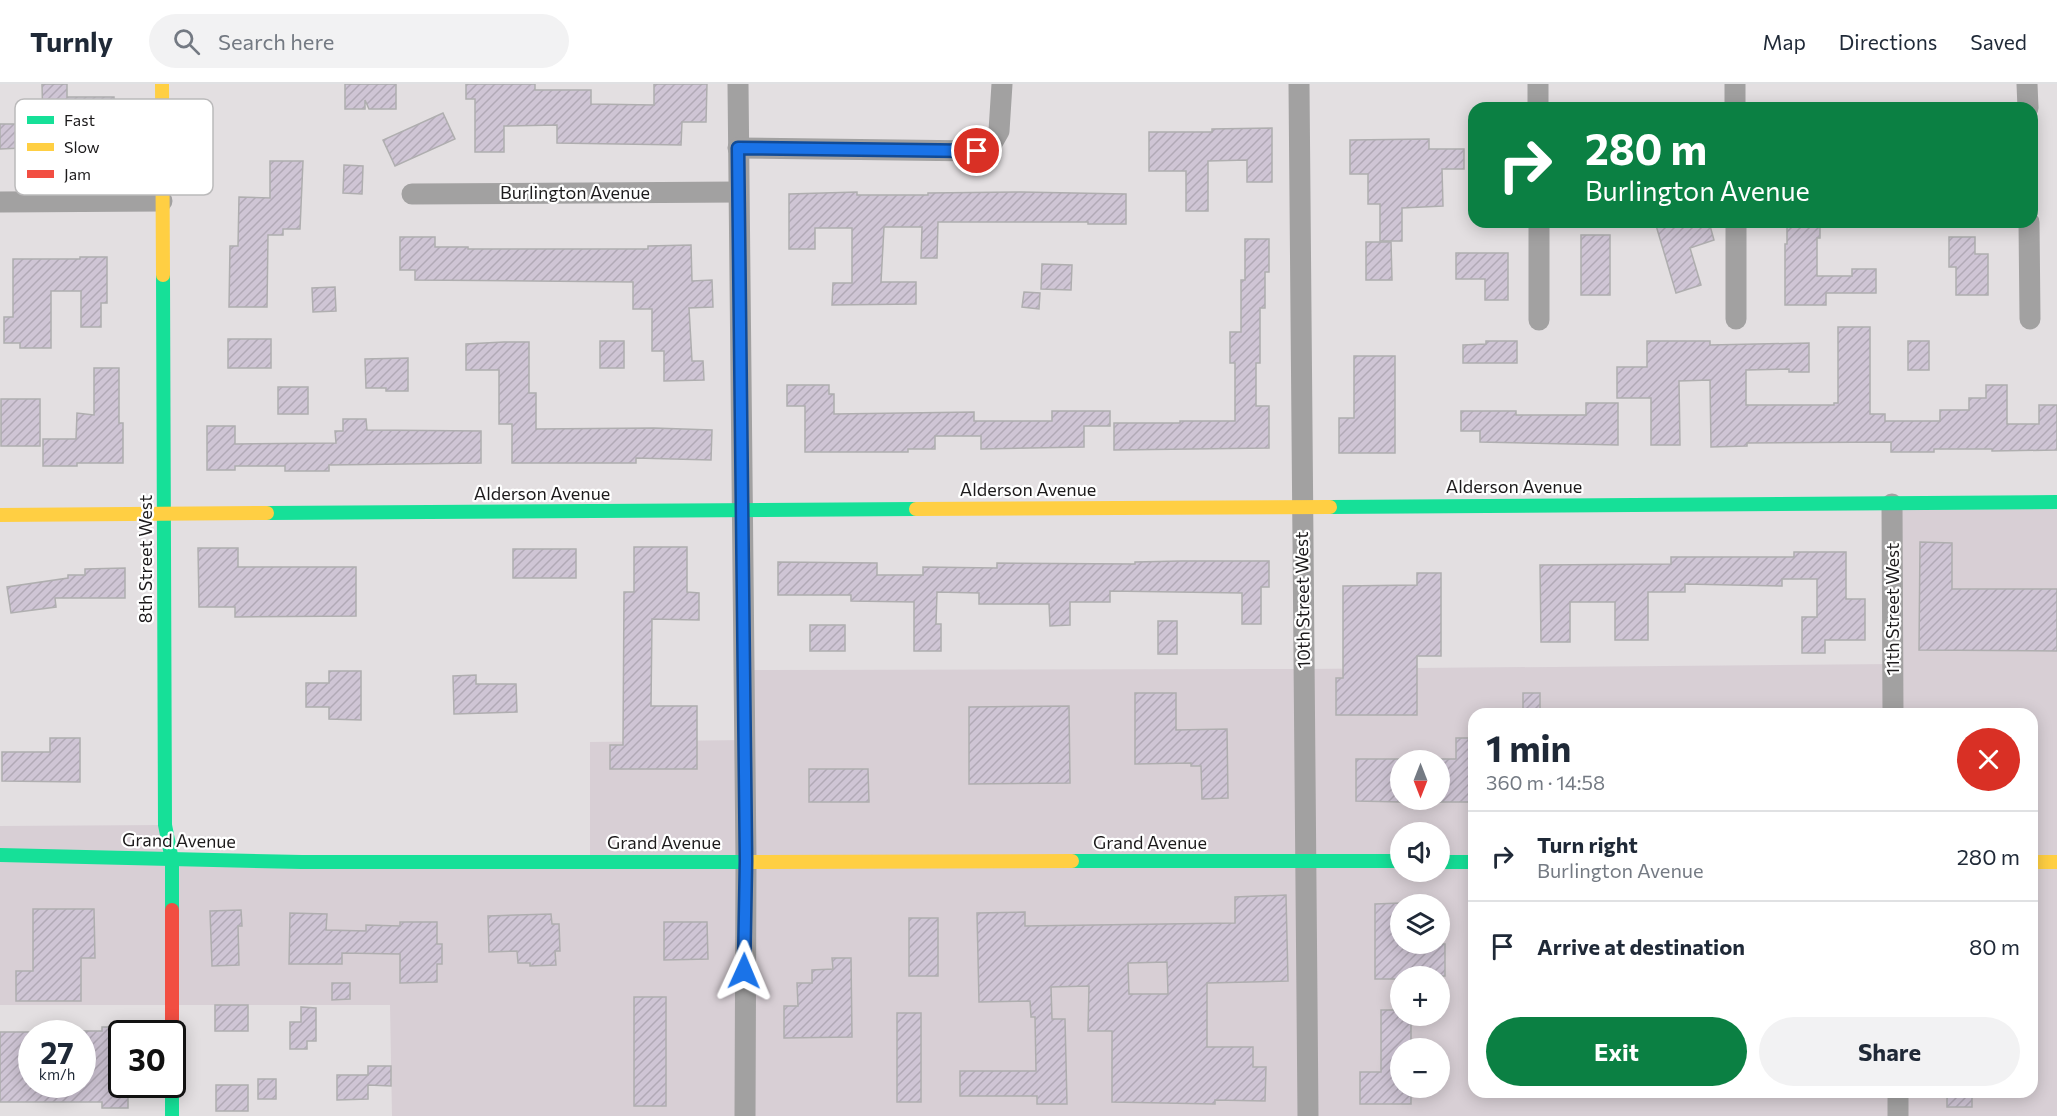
<!DOCTYPE html>
<meta charset="utf-8">
<style>
body{margin:0;font-family:Commissioner,sans-serif;background:#f2f2f3;color:#1f2937;height:100vh;display:flex;flex-direction:column;font-size:22px;white-space:nowrap}
*{box-sizing:border-box;margin:0}
p{font-size:20px;color:#747a83}
.icon{flex:none;width:33px;height:33px;fill:none;stroke:currentColor;stroke-width:2;stroke-linecap:round;stroke-linejoin:round}
.map{position:relative;flex:1;overflow:hidden}
.side{position:absolute;left:1468px;top:624px;width:570px;height:390px;display:flex;flex-direction:column;background:#fff;border-radius:18px;box-shadow:0 3px 15px #0003}
.side>*{flex:none}
.banner{position:absolute;left:1468px;top:18px;width:570px;height:126px;border-radius:18px;box-shadow:0 3px 15px #0003;background:#0b8043;color:#fff;overflow:hidden}
.needle{width:39px;rotate:180deg}
.tools{position:absolute;left:1390px;top:666px;display:grid;gap:12px}
.tools a{display:grid;place-items:center;width:60px;height:60px;border-radius:50%;background:#fff;box-shadow:0 3px 15px #0003;font-size:30px}
.speed{position:absolute;left:18px;top:936px;display:flex;gap:12px;font-size:30px;font-weight:700;text-align:center}
.speed>*{display:grid;place-content:center;width:78px;height:78px;border-radius:50%;background:#fff;box-shadow:0 3px 15px #0003;line-height:1}
.speed small{font-size:15px;font-weight:400}
.speed .limit{border:3px solid #111;border-radius:9px;background:#fff;color:#111}
.pin{position:absolute;display:grid;place-items:center;width:51px;height:51px;color:#fff;margin:-26px;border:3px solid #fff;border-radius:50%;box-shadow:0 2px 6px #0007}
.me{position:absolute;width:66px;margin:-33px;rotate:1deg;stroke-linejoin:round;filter:drop-shadow(0 0 4px #0008)}
.turn{display:flex;align-items:center;gap:21px;height:126px;padding:0 18px;font-size:27px}
.turn .icon{width:78px;height:78px;stroke-width:2.5}
.turn b{display:block;font-size:42px;line-height:51px}
.round{display:grid;place-items:center;flex:none;width:63px;height:63px;border-radius:32px;background:#f2f2f3}
.overview{display:flex;align-items:center;justify-content:space-between;height:102px;padding:0 18px}
h1{font-size:36px;font-weight:700;line-height:45px}
.action{display:flex;gap:12px;margin-top:auto;padding:12px 18px}
.action a{flex:1;height:69px;border-radius:36px;background:#0b8043;color:#fff;font-size:24px;font-weight:700;line-height:69px;text-align:center}
.action a+a{background:#f2f2f3;color:#1f2937}
ul{padding:0;list-style:none}
li{display:flex;align-items:center;gap:18px;height:90px;padding:0 18px;border-top:2px solid #e0e1e3}
li div{flex:1}
li b{display:block;font-size:22px}
li em{font-style:normal}
header{display:flex;align-items:center;gap:36px;box-sizing:border-box;height:84px;padding:0 30px;background:#fff;border-bottom:2px solid #e0e1e3}
header strong{font-size:28px}
nav{display:flex;gap:33px;margin-inline-start:auto;font-size:21px}
.search{width:420px;height:54px;background:#f2f2f3;display:flex;align-items:center;gap:15px;box-sizing:border-box;padding:0 21px;border-radius:33px;color:#747a83;font-size:22px}
.map>svg:first-child{display:block}
</style>
<header>
<strong>Turnly</strong>
<div class="search"><svg class="icon" aria-label="search" viewBox="0 0 24 24"><circle cx="10" cy="10" r="6"/><path d="M15 15l6 6"/></svg>Search here</div>
<nav><a>Map</a><a>Directions</a><a>Saved</a></nav>
</header>
<div class="map">
<svg width="2057" height="1032" viewBox="0 0 2057 1032">
<defs>
<pattern id="building-hatch" width="6" height="6" patternUnits="userSpaceOnUse" patternTransform="scale(1.5)"><rect width="6" height="6" fill="#cfc5d5"/><path d="M-1 1l2-2M0 6l6-6M5 7l2-2" fill="none" stroke="#b1a9b6"/></pattern>
</defs>
<rect width="100%" height="100%" fill="#e3dfe1"/>
<path fill="#d8cfd5" fill-rule="evenodd" d="M2057 418V1032H392L390 921H0V742L165 741 172 776 590 777V658L744 656V586L1304 585 1893 580 1892 420ZM1474 630H2032V1008H1474ZM1401 676H1440V716H1401ZM1401 748H1440V788H1401ZM1401 820H1440V860H1401ZM1401 892H1440V932H1401ZM1401 964H1440V1004H1401Z"/>
<g fill="url(#building-hatch)" stroke="#afaeaf" stroke-width="1.5" fill-rule="evenodd">
<path d="M42 0H67V13H114V59H68V62L0 65V40H43Z"/>
<path d="M345 0H396V25H369L365 16V25H345Z"/>
<path d="M466 0H535V6H591V20L654 21V0H707L706 38H682L681 61 557 59V41L504 42V68H475V15H466Z"/>
<path d="M443 29 455 55 395 82 383 56Z"/>
<path d="M1272 44V98H1247V76L1208 77V127H1186V87H1149V48H1212V45Z"/>
<path d="M1429 55V65H1464V85H1442L1443 122 1402 124V157H1380V120H1368V90H1350V56Z"/>
<path d="M270 77H303L300 145H283V151H268L267 223H229L230 162H238L239 113 270 114Z"/>
<path d="M344 81 363 82 362 110 343 109Z"/>
<path d="M857 108V111H928V109L1021 108 1126 110V140H1088V138H938L937 174H921L922 143H884L881 198H916V220L832 221 833 199H852V144H815V165H789V110Z"/>
<path d="M1655 138H1709L1714 156 1690 164 1701 201 1676 209Z"/>
<path d="M1787 138H1820V154H1817V192H1852V185H1876V209H1826V221H1785V160H1787Z"/>
<rect x="1581" y="151" width="29" height="60"/>
<path d="M400 153H435V163H468V165H648V162L691 161 692 197 712 196 713 223 689 224 692 277H703L704 296 664 297V267H652V225H633V198L415 196V186H400Z"/>
<path d="M1949 153H1975V170H1988V211H1956V183H1949Z"/>
<path d="M1245 155H1269V188H1265V224H1260V279H1256V322H1269V364L1114 366V339H1180V337H1235V279H1230V248H1241V196H1245Z"/>
<path d="M1366 158H1391L1392 196H1366Z"/>
<path d="M1456 169H1508V216H1485V195H1456Z"/>
<path d="M80 173H107V219H101V243H81V207H51V264H20V259H4V233H13V175H80Z"/>
<path d="M1042 180 1072 181 1071 206 1041 205Z"/>
<path d="M335 203 336 227 313 228 312 204Z"/>
<path d="M1024 208 1040 209 1039 225 1022 223Z"/>
<path d="M1838 243H1870V330H1885V337H1940V326H1969V314H1986V301H2007V340H2039V321H2057V366L1992 367V365H1934V368H1891V358L1747 359V362L1711 363 1710 296 1679 297 1680 361H1651V314H1617V283H1647V257H1710V261L1809 259V288H1789V285L1746 286V321H1834V319H1838Z"/>
<rect x="228" y="255" width="43" height="29"/>
<rect x="600" y="257" width="24" height="27"/>
<path d="M1486 257H1517V279H1463V261L1486 260Z"/>
<rect x="1908" y="257" width="21" height="29"/>
<path d="M504 258H529V309H536V345L654 344 712 346 711 376 636 374V379H512V340H499V286H466V260Z"/>
<path d="M1354 272H1395V369H1339V334H1354Z"/>
<path d="M408 274V307H386V304H366L365 275Z"/>
<path d="M94 284H119V339H123V379H77V382H43V355H76L77 329 94 331Z"/>
<path d="M787 301H829V310H834V330L974 328V337H1052V327H1110V342H1084V363L981 365V352H935V365H908V368H805V322H787Z"/>
<rect x="278" y="303" width="30" height="27"/>
<rect x="1" y="315" width="39" height="47"/>
<path d="M1586 319H1618V361L1480 358V347H1461V327H1516V331H1586Z"/>
<path d="M343 335H366L367 346 481 347V379L329 381V387H285V382H235V386H207V342H235V360L336 359 335 347H343Z"/>
<path d="M1920 458 1952 459V505H2057V567L1919 566Z"/>
<path d="M634 463H687V508L699 509V536L652 535 651 622H697V685H610V661H623L624 508H634Z"/>
<path d="M198 464H238V483H356V532L235 533V523H199Z"/>
<rect x="513" y="465" width="63" height="29"/>
<path d="M1794 468H1846V515H1865V556H1825V569H1802V533H1817V495H1782V502L1685 500V508H1648V556H1615V518H1570V558H1541L1540 481 1671 480V473H1794Z"/>
<path d="M1181 477H1269V503H1261V540H1242V509L1110 507V518H1070V541L1050 542 1049 520H979V509L937 508 936 540H941V567H914V518L851 517V511H778V478L877 479V491H923V483L997 484V479L1135 480V478Z"/>
<path d="M125 484V514H55L56 523 11 529 7 503 68 494V491H85V485Z"/>
<path d="M1417 489H1441V572H1417V631H1336V594H1343V502L1417 501Z"/>
<rect x="1158" y="537" width="19" height="33"/>
<rect x="810" y="541" width="35" height="26"/>
<path d="M329 587H361V636L329 635V623H306V599H329Z"/>
<path d="M476 591V600H516L517 628 454 630 453 592Z"/>
<path d="M1135 609H1176V646L1227 645 1228 714 1202 715 1201 682H1191V679L1135 680Z"/>
<rect x="1523" y="609" width="17" height="19"/>
<path d="M1069 622 1070 699 969 700V623Z"/>
<path d="M50 654H80V698L2 697V668H50Z"/>
<path d="M1456 654H1474V718H1440V675H1456Z"/>
<path d="M1356 675H1401V718L1356 717Z"/>
<path d="M809 685H868L869 718H809Z"/>
<path d="M1286 811 1288 897 1207 899V963H1253V983H1266L1265 1017 1215 1016V1020L1112 1018V947H1088L1089 902 1051 903 1052 935H1065L1067 1020H1037V1012H960V987H1036L1035 933H1031L1030 917 979 918 977 829 1025 828V842L1235 839V813ZM1167 878 1168 910H1129L1128 879Z"/>
<path d="M1401 819V860H1445V892H1401V895H1375V820Z"/>
<path d="M33 825H94L95 874H81V917H16V887H33Z"/>
<path d="M241 826 242 842H238L239 881 212 882 210 827Z"/>
<path d="M290 829 327 830 326 846 366 847V841L400 842V838H437V860H442V880H437V898L400 899V870L342 869V880H289Z"/>
<path d="M551 830 552 840H559L560 867H555L556 881 530 882V879H518L517 867 489 868 488 832Z"/>
<rect x="909" y="834" width="29" height="58"/>
<path d="M664 838H707L708 875 664 876Z"/>
<path d="M832 874H851L852 953 784 954V922H798L797 899H812V886L833 885Z"/>
<path d="M332 899H350V915L332 916Z"/>
<rect x="634" y="913" width="32" height="109"/>
<rect x="215" y="921" width="33" height="26"/>
<path d="M301 923 316 924V957H307V965H290V938H301Z"/>
<path d="M1381 926H1401V932H1411V964H1401V1004H1411V1020H1360V988H1381Z"/>
<rect x="897" y="929" width="24" height="89"/>
<path d="M102 943H122V1000H128V1024H102V1018H0V948H32V1000H82V947H102Z"/>
<path d="M368 982H391V1002L368 1001V1015L337 1016V991H368Z"/>
<rect x="258" y="995" width="18" height="20"/>
<rect x="216" y="1001" width="32" height="26"/>
<rect x="1947" y="1008" width="25" height="15"/>
</g>
<g fill="none" stroke-linecap="round" stroke-linejoin="round">
<g stroke="#a2a1a1" stroke-width="21">
<path d="M738 0 746 777 745 1032"/>
<path d="M1299 0 1308 1032"/>
<path d="M1538 0V24"/>
<path d="M1735 0V24"/>
<path d="M2027 0 2028 24"/>
<path d="M738 64 977 67 991 61 999 47 1002 0"/>
<path d="M412 110 738 108"/>
<path d="M0 118 162 117"/>
<path d="M1539 138V236"/>
<path d="M1736 138V235"/>
<path d="M2029 138 2030 235"/>
<path d="M1892 420 1893 630"/>
<path d="M1898 1008V1032"/>
</g>
<g stroke="#16e098" stroke-width="14">
<path d="M163 191 165 741 172 776V826"/>
<path d="M1330 423 2057 418"/>
<path d="M267 429 916 425"/>
<path d="M0 771 302 778H748"/>
<path d="M1072 777H1401"/>
<path d="M1440 778H1474"/>
<path d="M172 1000V1032"/>
</g>
<g stroke="#ffcf43" stroke-width="14">
<path d="M162 0 163 191"/>
<path d="M916 425 1330 423"/>
<path d="M0 431 267 429"/>
<path d="M748 778 1072 777"/>
<path d="M2032 778H2057"/>
</g>
<path stroke="#f24e42" stroke-width="14" d="M172 826V950"/>
</g>
<g fill="none" stroke-linecap="round" stroke-linejoin="round">
<g stroke="#114b97" stroke-width="15">
<path id="route" d="M744 887 746 777 738 64 977 67"/>
</g>
<use href="#route" stroke="#1a73e8" stroke-width="10"/>
</g>
<g text-anchor="middle" stroke-width="4.5" stroke-linejoin="round" paint-order="stroke">
<g font-size="18" fill="#1c1a1b" stroke="#fff">
<text x="575" y="115">Burlington Avenue</text>
<text x="1514" y="409">Alderson Avenue</text>
<text x="1028" y="412">Alderson Avenue</text>
<text x="542" y="416">Alderson Avenue</text>
<text transform="translate(146 475) rotate(-90)" y="6">8th Street West</text>
<text transform="translate(1303 516) rotate(-91)" y="6">10th Street West</text>
<text transform="translate(1893 525) rotate(-90)" y="6">11th Street West</text>
<text transform="translate(179 757) rotate(1)" y="6">Grand Avenue</text>
<text x="664" y="765">Grand Avenue</text>
<text x="1150" y="765">Grand Avenue</text>
</g>
</g>
<rect x="15" y="15" width="198" height="96" rx="9" fill="#fff" stroke="#bbbabb" stroke-width="1.5"/>
<rect x="27" y="32" width="27" height="8" fill="#16e098"/>
<rect x="27" y="59" width="27" height="8" fill="#ffcf43"/>
<rect x="27" y="86" width="27" height="8" fill="#f24e42"/>
<g font-size="16" fill="#1c1a1b">
<text x="64" y="42">Fast</text>
<text x="64" y="69">Slow</text>
<text x="64" y="96">Jam</text>
</g>
</svg>
<div class="tools">
<a><svg class="needle" viewBox="-14 -14 28 28"><path d="M0-13l5 13h-10z" fill="#e53935"/><path d="M0 13l5-13h-10z" fill="#747a83"/></svg></a>
<a><svg class="icon" aria-label="sound" viewBox="0 0 24 24"><path d="M4 9h4l5-4v14l-5-4H4zM17 9q2 3 0 6"/></svg></a>
<a><svg class="icon" aria-label="layers" viewBox="0 0 24 24"><path d="M12 4l9 5-9 5-9-5zM3 14l9 5 9-5"/></svg></a>
<a>+</a>
<a>−</a>
</div>
<div class="speed"><div>27<small>km/h</small></div><div class="limit">30</div></div>
<div class="pin" style="left:977px;top:67px;background:#d93025"><svg class="icon" aria-label="arrive" viewBox="0 0 24 24"><path d="M6 21V4h12l-3 4 3 4H6"/></svg></div>
<svg class="me" style="left:744px;top:887px" viewBox="-20 -20 40 40"><path d="M0-17L14 15 0 8-14 15z" fill="#1a73e8" stroke="#fff" stroke-width="4"/></svg>
<div class="banner">
<div class="turn"><svg class="icon" aria-label="right" viewBox="0 0 24 24"><path d="M7 20v-9h11M14 6l5 5-5 5"/></svg><div><b>280 m</b>Burlington Avenue</div></div>
</div>
<section class="side">
<div class="overview"><div><h1>1 min</h1><p>360 m · 14:58</p></div><a class="round" style="background:#d93025;color:#fff"><svg class="icon" aria-label="close" viewBox="0 0 24 24"><path d="M6 6l12 12M18 6L6 18"/></svg></a></div>
<ul>
<li><svg class="icon" aria-label="right" viewBox="0 0 24 24"><path d="M7 20v-9h11M14 6l5 5-5 5"/></svg><div><b>Turn right</b><p>Burlington Avenue</p></div><em>280 m</em></li>
<li><svg class="icon" aria-label="arrive" viewBox="0 0 24 24"><path d="M6 21V4h12l-3 4 3 4H6"/></svg><div><b>Arrive at destination</b></div><em>80 m</em></li>
</ul>
<div class="action"><a>Exit</a><a>Share</a></div>
</section>
</div>
